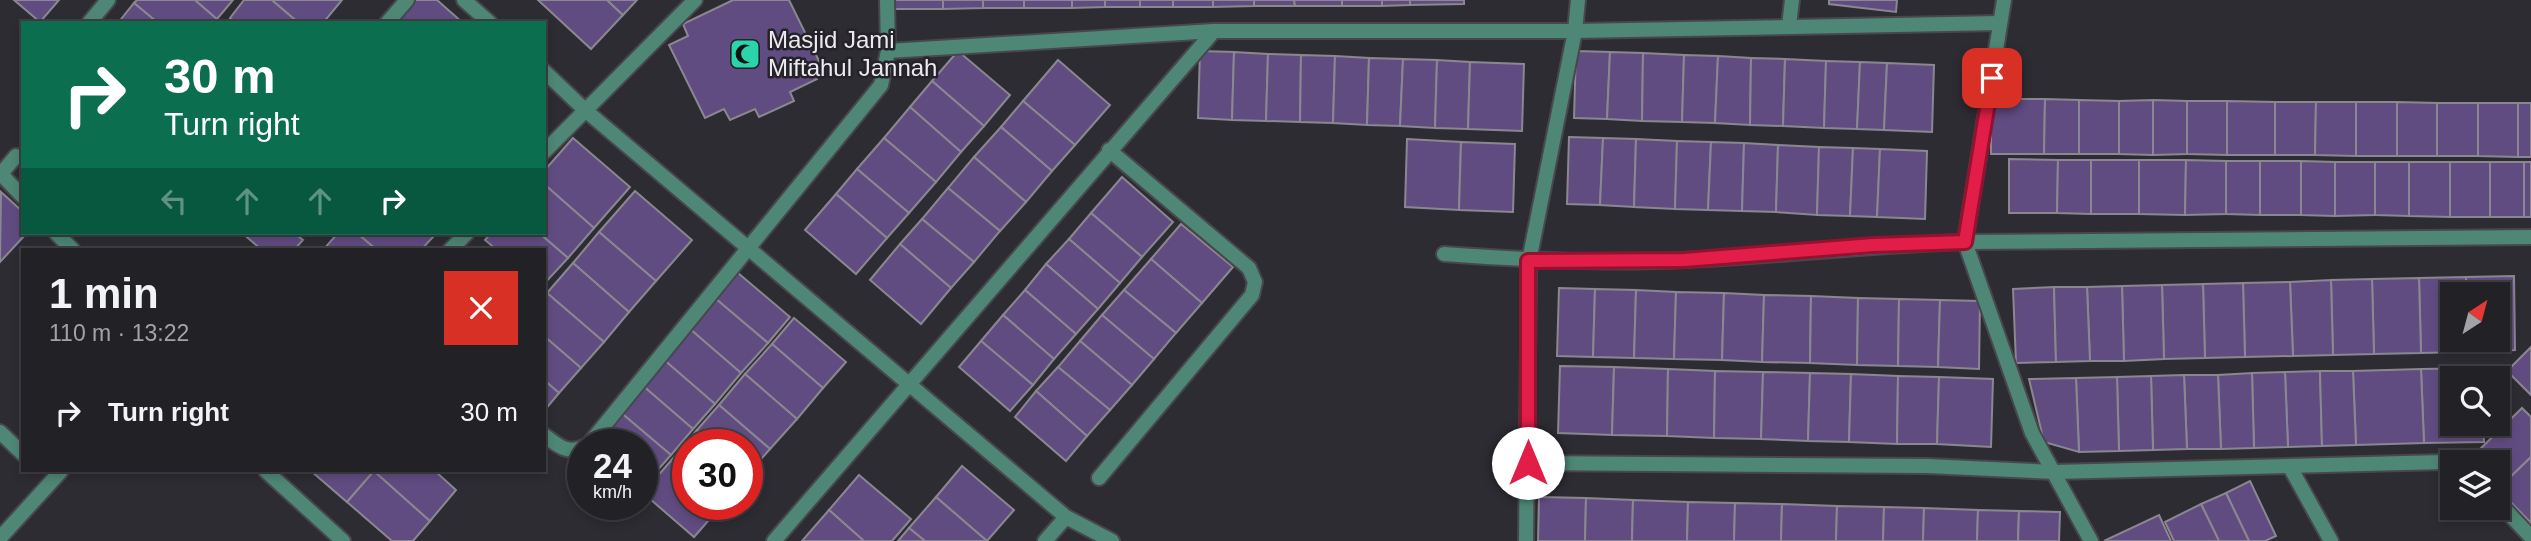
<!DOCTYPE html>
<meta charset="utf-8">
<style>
body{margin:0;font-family:Helvetica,sans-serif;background:#2e2e32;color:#f1f3f6;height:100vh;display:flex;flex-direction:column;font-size:26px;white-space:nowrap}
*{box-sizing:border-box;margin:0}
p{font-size:23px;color:#a2a3a7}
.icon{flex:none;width:38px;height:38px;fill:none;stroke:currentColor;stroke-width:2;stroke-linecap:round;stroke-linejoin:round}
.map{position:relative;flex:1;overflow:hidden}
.drawer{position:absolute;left:21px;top:248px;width:525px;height:224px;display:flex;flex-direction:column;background:#222126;border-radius:0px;box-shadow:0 4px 10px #0003,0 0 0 2px #3f3e43}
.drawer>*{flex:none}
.guide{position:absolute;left:21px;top:21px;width:525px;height:214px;border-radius:0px;box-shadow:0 4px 10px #0003,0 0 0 2px #3f3e43;background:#0b6e4f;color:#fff;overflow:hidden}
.needle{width:46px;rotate:36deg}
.buttons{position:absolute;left:2440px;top:282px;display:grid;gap:14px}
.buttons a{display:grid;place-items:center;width:70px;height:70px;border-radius:0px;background:#222126;box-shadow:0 4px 10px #0003,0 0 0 2px #3f3e43;font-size:35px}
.speed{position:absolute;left:567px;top:429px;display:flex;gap:14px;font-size:35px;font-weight:700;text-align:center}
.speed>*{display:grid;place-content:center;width:91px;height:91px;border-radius:50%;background:#222126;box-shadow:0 4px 10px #0003,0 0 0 2px #3f3e43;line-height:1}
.speed small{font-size:18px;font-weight:400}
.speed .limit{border:10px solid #d22;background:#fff;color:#111}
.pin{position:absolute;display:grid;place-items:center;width:60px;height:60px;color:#fff;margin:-30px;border-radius:14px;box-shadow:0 4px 10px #0006}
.me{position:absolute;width:77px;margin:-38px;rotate:0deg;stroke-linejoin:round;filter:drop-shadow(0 0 5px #0008)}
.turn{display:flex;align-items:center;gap:24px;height:147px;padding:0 28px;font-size:32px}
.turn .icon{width:91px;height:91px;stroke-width:2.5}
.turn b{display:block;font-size:49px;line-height:60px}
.lanes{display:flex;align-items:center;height:66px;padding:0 28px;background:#0003;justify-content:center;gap:35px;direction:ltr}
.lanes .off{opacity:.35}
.round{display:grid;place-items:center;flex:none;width:74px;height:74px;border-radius:0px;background:#2e2e32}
.summary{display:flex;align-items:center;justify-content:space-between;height:119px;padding:0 28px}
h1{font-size:42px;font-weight:700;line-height:52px}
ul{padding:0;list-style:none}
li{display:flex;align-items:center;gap:21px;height:91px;padding:0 28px}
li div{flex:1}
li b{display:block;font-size:26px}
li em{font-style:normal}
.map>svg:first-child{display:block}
</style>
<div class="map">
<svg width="2531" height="541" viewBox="0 0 2531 541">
<rect width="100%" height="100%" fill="#2e2c33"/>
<g fill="#614c82" stroke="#8a8790" stroke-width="2">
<path d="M14 0H59L40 22Z"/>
<path d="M137 0H195L217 19 214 23H158L134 3Z"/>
<path d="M195 0H233L217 19Z"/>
<path d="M244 0H272L299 23H236L230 18Z"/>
<path d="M272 0H342L323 23H299Z"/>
<path d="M413 0H437L463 23H393Z"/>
<path d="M538 0H607L623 15 591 49Z"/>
<path d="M607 0H637L623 15Z"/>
<path d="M733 0H789L820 63 812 67 817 79 790 92 794 101 759 117 755 109 730 120 724 109 705 118 669 45 688 36 683 24Z"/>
<rect x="895" y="0" width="48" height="9"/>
<path d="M943 0H983V8L943 9Z"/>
<rect x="983" y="0" width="41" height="8"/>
<rect x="1024" y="0" width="48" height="8"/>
<path d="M1072 0H1105V7L1072 8Z"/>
<rect x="1105" y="0" width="35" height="7"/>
<rect x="1140" y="0" width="33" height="7"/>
<rect x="1173" y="0" width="40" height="7"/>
<path d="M1213 0H1254V6L1213 7Z"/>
<path d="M1254 0H1294L1295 6H1254Z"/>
<path d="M1294 0H1342V6H1295Z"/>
<rect x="1342" y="0" width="40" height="6"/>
<path d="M1382 0H1410V5L1382 6Z"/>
<path d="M1410 0H1464V4L1410 5Z"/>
<path d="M1829 0H1897L1896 12 1829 4Z"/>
<path d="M134 3 158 23H118Z"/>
<path d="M958 51 1010 95 984 126 932 81Z"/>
<path d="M1200 51 1234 52 1232 120 1198 118Z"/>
<path d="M1576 51 1610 52 1607 119 1574 118Z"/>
<path d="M1234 52 1268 54 1266 121 1232 120Z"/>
<path d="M1610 52 1643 53 1642 121 1607 119Z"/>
<path d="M1643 53 1684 55 1682 122 1642 121Z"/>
<path d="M1268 54 1301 55 1300 122 1266 121Z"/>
<path d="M1301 55 1335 56 1333 123 1300 122Z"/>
<path d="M1684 55 1718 56 1715 123 1682 122Z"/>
<path d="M1335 56 1369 58 1367 125 1333 123Z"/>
<path d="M1718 56 1751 58 1750 125 1715 123Z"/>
<path d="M1369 58 1403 59 1400 126 1367 125Z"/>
<path d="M1751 58 1785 59 1783 126 1750 125Z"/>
<path d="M1403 59 1437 60 1435 128 1400 126Z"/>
<path d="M1785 59 1826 61 1824 128 1783 126Z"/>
<path d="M1058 60 1110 105 1075 145 1023 101Z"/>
<path d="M1437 60 1470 62 1468 129 1435 128Z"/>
<path d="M1826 61 1860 62 1857 129 1824 128Z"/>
<path d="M1470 62 1524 64 1522 131 1468 129Z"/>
<path d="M1860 62 1887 63 1884 130 1857 129Z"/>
<path d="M1887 63 1934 65 1932 132 1884 130Z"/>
<path d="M932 81 984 126 961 152 910 107Z"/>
<path d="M1991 99H2045L2044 154H1991Z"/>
<path d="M2045 99 2079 100V154H2044Z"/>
<path d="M2079 100 2119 101V154H2079Z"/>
<path d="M2153 100 2187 101V154L2153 155Z"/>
<path d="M2153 100V155L2119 154V101Z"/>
<path d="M1023 101 1075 145 1052 171 1001 127Z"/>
<path d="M2187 101H2227V155L2187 154Z"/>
<path d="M2227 101 2275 102V155H2227Z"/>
<path d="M2275 102H2316L2315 155H2275Z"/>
<path d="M2316 102H2356V156L2315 155Z"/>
<rect x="2356" y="102" width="41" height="54"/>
<path d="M2397 102 2437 103V156H2397Z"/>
<rect x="2437" y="103" width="41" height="53"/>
<path d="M2478 103H2518V157L2478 156Z"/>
<rect x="2518" y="103" width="13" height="54"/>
<path d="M910 107 961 152 936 182 884 138Z"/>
<path d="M1001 127 1052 171 1026 202 974 157Z"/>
<path d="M1569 137 1603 138 1600 205 1567 204Z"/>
<path d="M573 138 630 187 594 228 544 184V171Z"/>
<path d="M884 138 936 182 909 213 857 169Z"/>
<path d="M1603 138 1636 139 1634 207 1600 205Z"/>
<path d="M1407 139 1461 142 1459 210 1405 207Z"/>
<path d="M1636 139 1677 141 1675 209 1634 207Z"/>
<path d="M1677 141 1711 142 1708 210 1675 209Z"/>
<path d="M1461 142 1515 144 1513 212 1459 210Z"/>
<path d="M1711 142 1744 143 1742 211 1708 210Z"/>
<path d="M1744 143 1778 145 1776 212 1742 211Z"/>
<path d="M1778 145 1819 147 1817 215 1776 212Z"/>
<path d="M1819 147 1853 148 1850 216 1817 215Z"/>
<path d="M1853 148 1880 149 1877 217 1850 216Z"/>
<path d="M1880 149 1927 151 1925 219 1877 217Z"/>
<path d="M974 157 1026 202 1000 231 948 188Z"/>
<path d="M2009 159 2058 160 2057 213H2009Z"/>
<path d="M2058 160H2091V214L2057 213Z"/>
<rect x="2091" y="160" width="48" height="54"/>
<path d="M2139 160H2186L2185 215 2139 214Z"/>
<path d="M2186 160 2226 161V214L2185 215Z"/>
<path d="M2226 161H2260V215L2226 214Z"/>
<rect x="2260" y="161" width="41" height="54"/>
<path d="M2301 161 2335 162V216L2301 215Z"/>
<path d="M2335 162H2375V215L2335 216Z"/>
<path d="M2375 162H2409V216L2375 215Z"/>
<path d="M2409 162H2450V217L2409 216Z"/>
<rect x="2450" y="162" width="40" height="55"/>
<rect x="2490" y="162" width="34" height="55"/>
<rect x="2524" y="162" width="7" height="55"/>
<path d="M857 169 909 213 887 238 836 194Z"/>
<path d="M1122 177 1173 222 1142 257 1091 213Z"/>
<path d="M544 184 594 228 568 258 539 233H544Z"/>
<path d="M948 188 1000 231 974 262 922 219Z"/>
<path d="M635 191 692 240 656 281 599 232Z"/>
<path d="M1 192 23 212V233H27L0 262Z"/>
<path d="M836 194 887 238 856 274 805 230Z"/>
<path d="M1091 213 1142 257 1120 283 1069 239Z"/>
<path d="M922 219 974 262 951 288 900 244Z"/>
<path d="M1181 224 1233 267 1202 303 1151 259Z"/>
<path d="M599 232 656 281 629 312 573 263Z"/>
<path d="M242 233H294L303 240 294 250H262Z"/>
<path d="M338 233H357L377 250H323Z"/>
<path d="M357 233H429L433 237 421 250H377Z"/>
<path d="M491 233H539L568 258 544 284V250H497L485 240Z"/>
<path d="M1069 239 1120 283 1098 309 1046 264Z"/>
<path d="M900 244 951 288 921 324 870 280Z"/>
<path d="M1151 259 1202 303 1176 333 1124 290Z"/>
<path d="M573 263 629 312 604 342 547 293Z"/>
<path d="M1046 264 1098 309 1076 334 1025 290Z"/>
<path d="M738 273 790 317 768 343 716 299Z"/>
<path d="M2514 276 2515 350 2468 352V340H2497V294H2466V277Z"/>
<path d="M2466 277V294H2452V340H2468V352L2421 353 2419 278Z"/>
<path d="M2419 278 2421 353 2374 354 2372 279Z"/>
<path d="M2372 279 2374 354 2333 355 2331 280Z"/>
<path d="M2331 280 2333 355 2293 356 2290 282Z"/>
<path d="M2290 282 2293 356 2245 357 2243 283Z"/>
<path d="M2243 283 2245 357 2205 358 2203 284Z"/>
<path d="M2203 284 2205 358 2164 359 2162 285Z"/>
<path d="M2162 285 2164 359 2124 361 2122 286Z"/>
<path d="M2122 286 2124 361H2090L2087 287Z"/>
<path d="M2054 287 2056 362 2016 363 2013 289Z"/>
<path d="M2054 287H2087L2090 361 2056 362Z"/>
<path d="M1559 288 1595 289 1593 357 1557 356Z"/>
<path d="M1595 289 1636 290 1634 358 1593 357Z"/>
<path d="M1025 290 1076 334 1054 359 1003 315Z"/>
<path d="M1124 290 1176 333 1154 359 1102 315Z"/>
<path d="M1636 290 1676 292 1674 359 1634 358Z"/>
<path d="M1676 292 1724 293 1722 360 1674 359Z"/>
<path d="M547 293 604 342 581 368 544 336Z"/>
<path d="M1724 293 1764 295 1762 362 1722 360Z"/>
<path d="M1764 295 1811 296 1810 363 1762 362Z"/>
<path d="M1811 296 1858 298 1857 365 1810 363Z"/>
<path d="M1858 298 1899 299 1898 366 1857 365Z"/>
<path d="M716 299 768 343 741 373 690 329Z"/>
<path d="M1899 299 1940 300 1938 367 1898 366Z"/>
<path d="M1940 300 1980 301 1979 369 1938 367Z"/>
<path d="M1003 315 1054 359 1033 385 981 341Z"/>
<path d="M1102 315 1154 359 1132 385 1080 341Z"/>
<path d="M794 318 846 362 823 388 772 344Z"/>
<path d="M690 329 741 373 715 404 663 359Z"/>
<path d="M544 336 581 368 559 393 544 380Z"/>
<path d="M981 341 1033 385 1010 411 959 367Z"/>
<path d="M1080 341 1132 385 1110 410 1058 367Z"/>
<path d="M772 344 823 388 797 419 745 374Z"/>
<path d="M2531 347V395L2507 371Z"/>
<path d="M663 359 715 404 693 429 642 385Z"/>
<path d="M1560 366 1614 367 1612 435 1558 433Z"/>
<path d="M1058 367 1110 410 1087 436 1036 391Z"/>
<path d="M1614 367 1668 369 1667 436 1612 435Z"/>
<path d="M2482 368V378H2452V424H2483L2484 442 2424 443 2421 369Z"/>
<path d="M1668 369 1715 371 1714 438 1667 436Z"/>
<path d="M2421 369 2424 443 2356 445 2353 371Z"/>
<path d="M1715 371 1763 372 1761 439 1714 438Z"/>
<path d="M2320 371 2322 446 2288 447 2285 372Z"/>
<path d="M2320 371H2353L2356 445 2322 446Z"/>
<path d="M1763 372 1810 373 1808 441 1761 439Z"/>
<path d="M2285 372 2288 447 2254 448 2252 373Z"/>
<path d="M1810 373 1851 374 1849 442 1808 441Z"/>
<path d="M2252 373 2254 448 2221 449 2218 375Z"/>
<path d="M745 374 797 419 770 449 719 405Z"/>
<path d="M1851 374 1898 376 1897 444 1849 442Z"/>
<path d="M2184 375H2218L2221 449H2187Z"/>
<path d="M2184 375 2187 449 2153 450 2151 376Z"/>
<path d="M1898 376 1939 377 1937 444H1897Z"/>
<path d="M2151 376 2153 450 2119 451 2117 377Z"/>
<path d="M1939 377 1993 379 1991 447 1937 444Z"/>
<path d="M2117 377 2119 451 2079 452 2076 378Z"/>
<path d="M2076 378 2079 452 2044 442 2029 379Z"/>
<path d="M544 380 559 393 544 411Z"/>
<path d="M642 385 693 429 671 455 619 411Z"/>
<path d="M1036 391 1087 436 1066 461 1015 417Z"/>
<path d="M719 405 770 449 748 474 747 444H714L697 430Z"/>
<path d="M2522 408 2531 417V457L2498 489 2497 462 2469 460Z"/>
<path d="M619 411 671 455 649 480 642 475V444H608L598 436Z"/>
<path d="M697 430 714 444H688V467L675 456Z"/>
<path d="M675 456 688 467V504H723L694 537 643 493Z"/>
<path d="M2531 457V523L2498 489Z"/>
<path d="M962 466 1014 510 987 541 936 497Z"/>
<path d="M311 471H374L347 502Z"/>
<path d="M374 471 430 521 413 541H392L347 502Z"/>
<path d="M374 471H435L456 490 430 521Z"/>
<path d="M859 475 911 519 892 541H864L829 510Z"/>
<path d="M2250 481 2276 536 2265 541H2249L2226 493Z"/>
<path d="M2226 493 2249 541H2219L2201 504Z"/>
<path d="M936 497 987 541H925L909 528Z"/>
<path d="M1539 497 1586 498 1585 541H1538Z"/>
<path d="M1586 498 1633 500 1632 541H1585Z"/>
<path d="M1633 500 1688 502 1687 541H1632Z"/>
<path d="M1688 502 1735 503 1734 541H1687Z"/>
<path d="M1735 503 1782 504 1781 541H1734Z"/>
<path d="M1782 504 1837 506 1836 541H1781Z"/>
<path d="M2201 504 2219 541H2174L2165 522Z"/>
<path d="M1837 506 1884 507 1883 541H1836Z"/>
<path d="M1884 507 1924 508 1923 541H1883Z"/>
<path d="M1924 508 1978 510 1977 541H1923Z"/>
<path d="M829 510 864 541H802Z"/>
<path d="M1978 510 2019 511 2018 541H1977Z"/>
<path d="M2019 511 2060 512 2059 541H2018Z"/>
<path d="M2159 515 2171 541H2104Z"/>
<path d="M909 528 925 541H898Z"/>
</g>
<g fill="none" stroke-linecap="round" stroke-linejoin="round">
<g stroke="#48474d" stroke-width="18">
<g id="minor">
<path d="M464 0 490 23"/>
<path d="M2004 0 1965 242 2032 433 2091 541"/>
<path d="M89 23 108 0"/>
<path d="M387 23 407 0"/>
<path d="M1789 26 1792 0"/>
<path d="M888 51 1214 31H1575L2000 23"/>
<path d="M544 71 585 110 1066 517 1112 541"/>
<path d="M544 152 695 0"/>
<path d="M1 174 23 197"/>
<path d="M0 175 16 156"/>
<path d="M56 233 73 250"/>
<path d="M450 250 467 233"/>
<path d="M1444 254C1524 260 1604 264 1684 260 1778 256 1871 245 1965 242L2531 237"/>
<path d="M0 432 23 454"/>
<path d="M544 435C556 444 567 455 583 447"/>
<path d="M589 444 881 85 888 51 887 0"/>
<path d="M1528 463 1927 466 2055 472 2444 462 2452 465"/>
<path d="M2290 467 2331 541"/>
<path d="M266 471 343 541"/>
<path d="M1099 478 1252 295 1255 282 1249 268 1109 150"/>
<path d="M2497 501 2531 537"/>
<path d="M0 538 61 471"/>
<path d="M774 541 1214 31"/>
<path d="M1045 541 1066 517"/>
<path d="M1526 541 1529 261 1575 31 1578 0"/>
</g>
</g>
<use href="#minor" stroke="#4e8775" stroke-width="14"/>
</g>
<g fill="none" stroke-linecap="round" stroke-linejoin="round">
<g stroke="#92132f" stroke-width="18">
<path id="route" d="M1528 463V261L1684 260 1873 245 1965 242 1992 78"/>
</g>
<use href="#route" stroke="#e11d48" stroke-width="12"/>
</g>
<defs>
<g id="mosque-square" transform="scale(1.575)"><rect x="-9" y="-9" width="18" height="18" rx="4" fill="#2ad5ac" stroke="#252229"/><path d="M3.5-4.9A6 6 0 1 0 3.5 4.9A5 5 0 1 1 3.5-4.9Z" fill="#111"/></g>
</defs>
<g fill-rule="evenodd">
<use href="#mosque-square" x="745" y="54"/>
</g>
<g text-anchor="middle" stroke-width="5" stroke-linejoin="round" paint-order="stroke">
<g font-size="24" fill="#ebeaee" stroke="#252229" text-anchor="start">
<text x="768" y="48">Masjid Jami<tspan x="768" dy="28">Miftahul Jannah</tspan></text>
</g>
</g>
</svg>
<div class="buttons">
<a><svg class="needle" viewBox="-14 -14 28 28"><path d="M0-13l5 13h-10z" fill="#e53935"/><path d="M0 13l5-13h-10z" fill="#a2a3a7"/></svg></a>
<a><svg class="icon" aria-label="search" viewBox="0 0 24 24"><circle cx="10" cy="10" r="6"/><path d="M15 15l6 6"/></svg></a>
<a><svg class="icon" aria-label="layers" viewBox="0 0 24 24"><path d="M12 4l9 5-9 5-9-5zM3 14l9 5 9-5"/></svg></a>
</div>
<div class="speed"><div>24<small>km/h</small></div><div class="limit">30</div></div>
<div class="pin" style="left:1992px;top:78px;background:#d93025"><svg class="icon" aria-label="arrive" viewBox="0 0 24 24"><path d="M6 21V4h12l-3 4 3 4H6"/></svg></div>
<svg class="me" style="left:1528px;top:463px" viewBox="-20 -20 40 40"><circle r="19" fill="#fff"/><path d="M0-13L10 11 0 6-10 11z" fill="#e11d48"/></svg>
<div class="guide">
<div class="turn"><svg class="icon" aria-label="right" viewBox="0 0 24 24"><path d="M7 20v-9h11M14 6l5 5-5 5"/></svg><div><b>30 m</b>Turn right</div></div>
<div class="lanes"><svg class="icon off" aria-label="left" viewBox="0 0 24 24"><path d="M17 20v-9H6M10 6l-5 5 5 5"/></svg><svg class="icon off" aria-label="ahead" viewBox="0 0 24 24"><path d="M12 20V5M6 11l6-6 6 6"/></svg><svg class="icon off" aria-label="ahead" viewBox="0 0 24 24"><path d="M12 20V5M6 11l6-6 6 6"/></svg><svg class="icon" aria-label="right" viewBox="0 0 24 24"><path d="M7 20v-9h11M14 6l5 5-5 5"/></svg></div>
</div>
<section class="drawer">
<div class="summary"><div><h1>1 min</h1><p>110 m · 13:22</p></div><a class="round" style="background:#d93025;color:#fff"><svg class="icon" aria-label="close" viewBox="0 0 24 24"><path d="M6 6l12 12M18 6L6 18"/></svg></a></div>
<ul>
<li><svg class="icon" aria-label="right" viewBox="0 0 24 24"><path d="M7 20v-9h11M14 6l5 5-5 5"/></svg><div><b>Turn right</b></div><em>30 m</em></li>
</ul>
</section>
</div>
